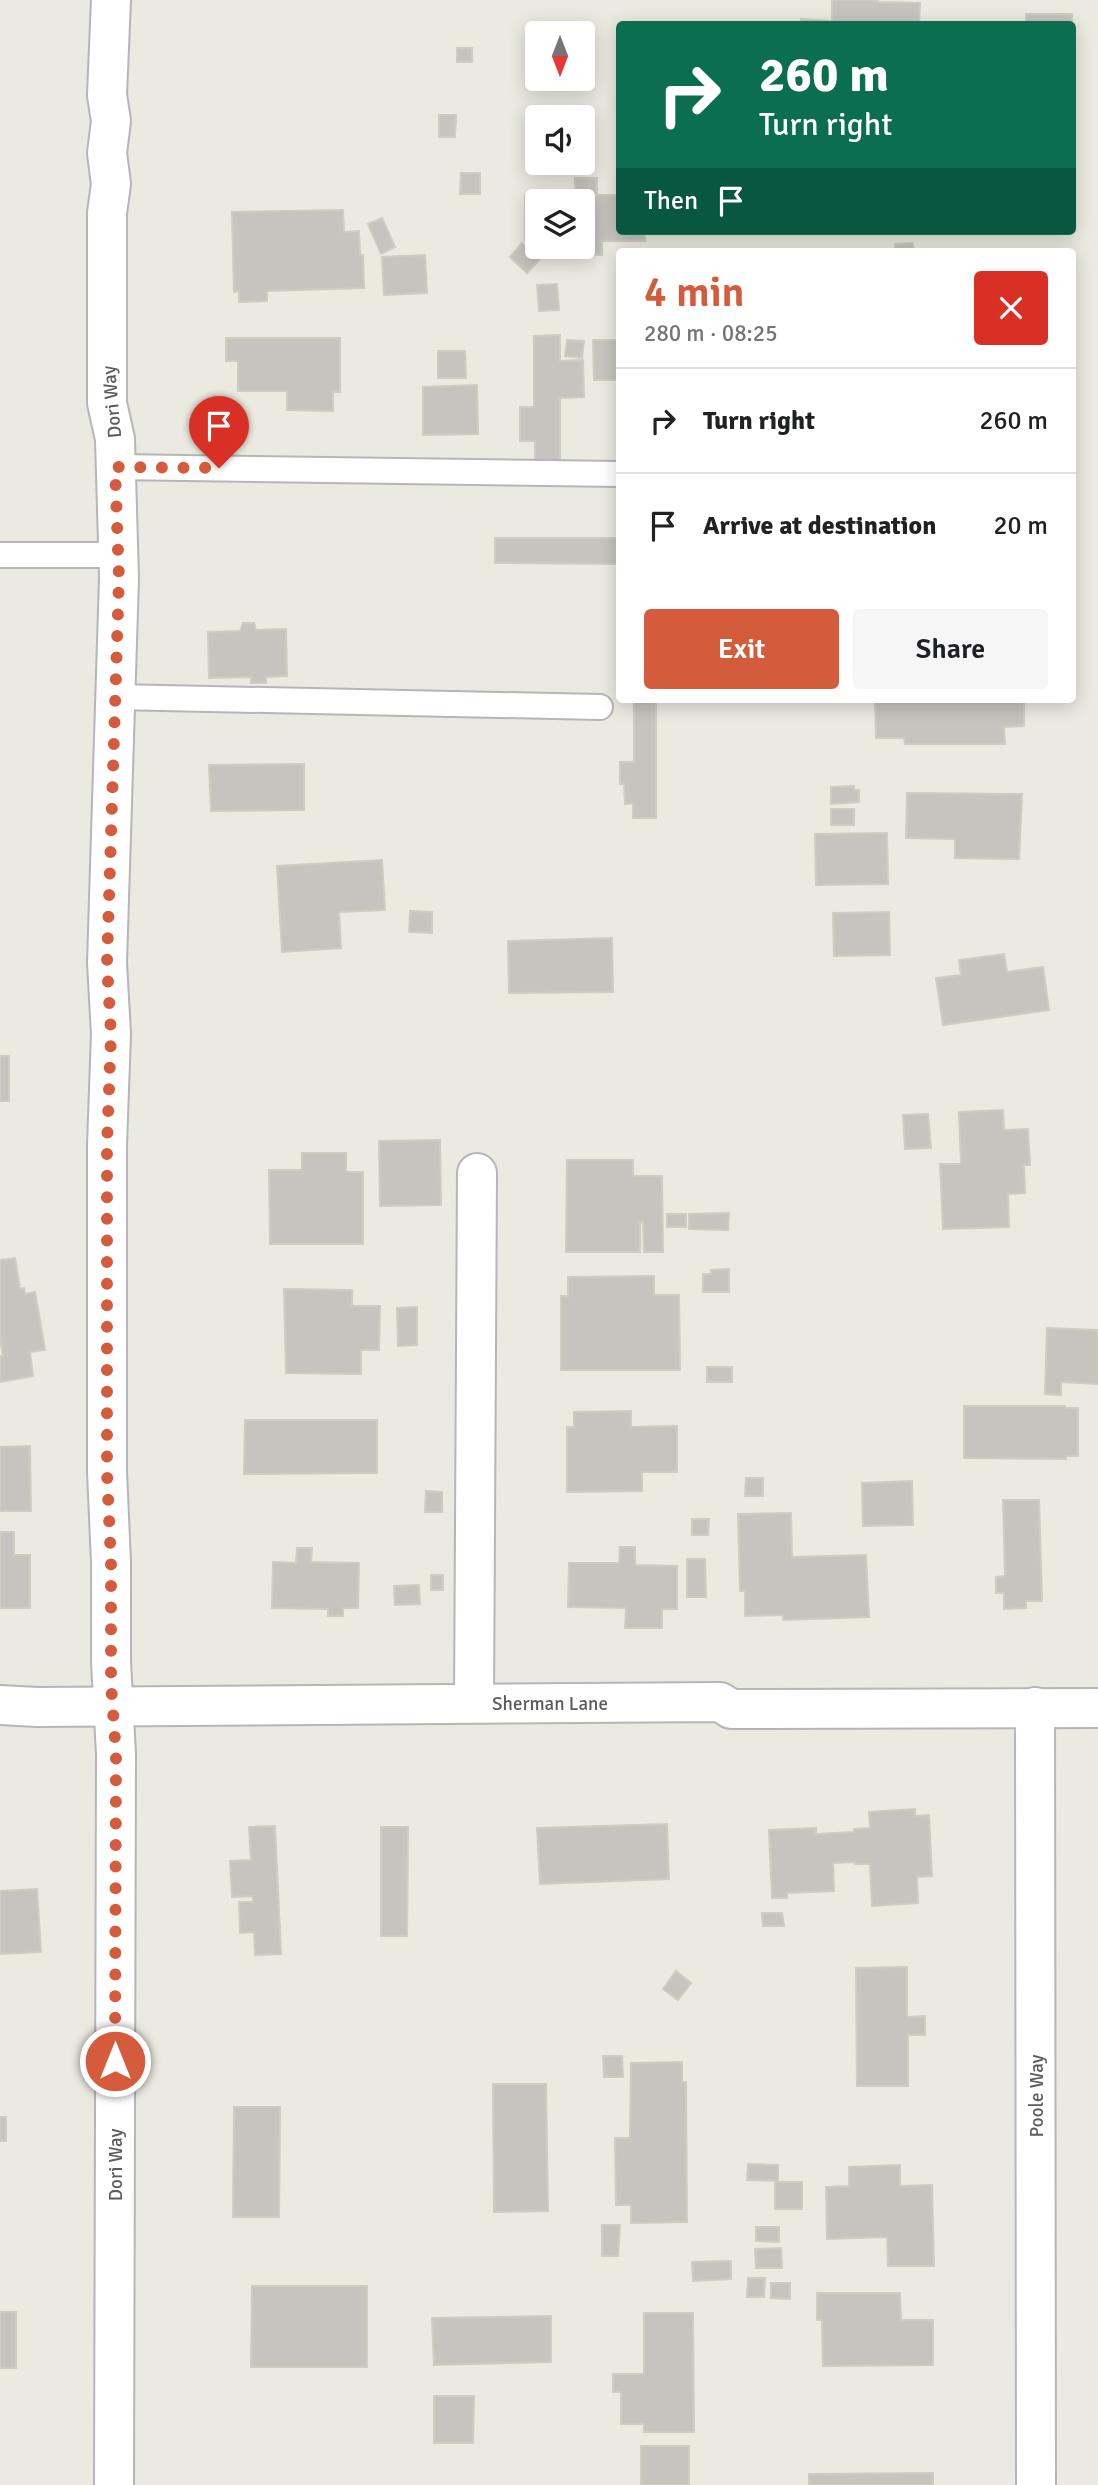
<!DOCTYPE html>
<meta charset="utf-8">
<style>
body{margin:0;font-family:Signika,sans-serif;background:#f6f6f6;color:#202124;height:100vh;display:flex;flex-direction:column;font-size:26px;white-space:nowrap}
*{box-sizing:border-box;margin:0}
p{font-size:23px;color:#757577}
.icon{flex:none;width:38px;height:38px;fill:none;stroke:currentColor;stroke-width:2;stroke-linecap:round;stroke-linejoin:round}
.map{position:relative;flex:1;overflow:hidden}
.side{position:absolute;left:616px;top:248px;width:460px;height:455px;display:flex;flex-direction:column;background:#fff;border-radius:7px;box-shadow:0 4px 18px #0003}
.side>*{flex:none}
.banner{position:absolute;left:616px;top:21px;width:460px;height:214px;border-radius:7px;box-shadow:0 4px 18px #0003;background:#0b6e4f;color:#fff;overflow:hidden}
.needle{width:46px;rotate:180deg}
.buttons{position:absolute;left:525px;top:21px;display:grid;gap:14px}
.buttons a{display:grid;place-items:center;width:70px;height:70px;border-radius:7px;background:#fff;box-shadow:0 4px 18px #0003;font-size:35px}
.pin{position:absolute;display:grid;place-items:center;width:60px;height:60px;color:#fff;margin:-72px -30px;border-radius:50% 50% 50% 0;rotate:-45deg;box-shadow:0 0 7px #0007}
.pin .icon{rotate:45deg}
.me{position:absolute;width:77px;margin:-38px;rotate:0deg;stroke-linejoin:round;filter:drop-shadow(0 0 5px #0008)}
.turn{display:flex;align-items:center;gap:24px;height:147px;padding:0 28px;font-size:32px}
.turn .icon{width:91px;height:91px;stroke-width:2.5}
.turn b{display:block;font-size:49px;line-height:60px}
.then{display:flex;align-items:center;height:66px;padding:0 28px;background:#0003;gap:14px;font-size:26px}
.round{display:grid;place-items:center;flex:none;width:74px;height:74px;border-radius:7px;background:#f6f6f6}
.summary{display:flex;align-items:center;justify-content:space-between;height:119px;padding:0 28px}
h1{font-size:42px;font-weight:600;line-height:52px;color:#d55b3d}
.cta{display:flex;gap:14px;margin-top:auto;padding:14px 28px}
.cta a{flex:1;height:80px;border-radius:7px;background:#d55b3d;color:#fff;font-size:28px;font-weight:600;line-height:80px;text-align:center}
.cta a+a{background:#f6f6f6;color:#202124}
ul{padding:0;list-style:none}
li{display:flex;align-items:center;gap:21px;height:105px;padding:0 28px;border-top:2px solid #e0e0e0}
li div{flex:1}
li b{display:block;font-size:26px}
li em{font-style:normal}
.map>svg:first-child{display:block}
</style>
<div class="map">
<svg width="1098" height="2485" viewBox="0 0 1098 2485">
<rect width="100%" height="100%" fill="#ebeae1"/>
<g fill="#c6c4be" stroke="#cfccc0" stroke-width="2">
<path d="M832 0H878V2L920 3 919 24H801V19L832 21Z"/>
<rect x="1026" y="14" width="46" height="10"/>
<rect x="457" y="48" width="15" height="14"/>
<path d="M439 115H456L455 137H439Z"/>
<path d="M461 173H480V194H460Z"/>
<path d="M575 178H597V195H620V231H645V241H602V255H553V247H583V201H537V241H525V195H575Z"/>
<path d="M343 210 344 232 359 231 360 255H363L364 288 267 291V301L239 302V291L234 292 232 212Z"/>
<path d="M382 218 395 247 381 254 368 224Z"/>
<path d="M522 243 540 259 527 273 510 257Z"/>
<path d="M913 243 914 252H895V244Z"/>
<path d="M425 255 427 293 384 295 382 257Z"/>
<path d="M557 284 559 310 539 311 537 285Z"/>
<path d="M560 335V361L583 360 584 397 560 398V462H535V441H520V407H534V336Z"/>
<path d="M226 338H340V392H333V411L287 410V391H238V361H226Z"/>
<path d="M567 340 584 341 582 358 565 356Z"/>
<path d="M593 340H620V380H594Z"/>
<path d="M438 351H465L466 378H438Z"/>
<path d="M477 385 478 434 423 435V387Z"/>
<path d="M495 538H620V564L495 563Z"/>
<path d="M243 623H254L256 630 286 629 287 676 266 677V683H251V677L209 678 208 632 240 631Z"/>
<path d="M875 700H1024V726L1004 727 1005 744H905L904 738H876Z"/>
<path d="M634 701 656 702V818H633V803L625 804 624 784H620V762H634Z"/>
<path d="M304 764V810L211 811 209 765Z"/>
<path d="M854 786V790H859V802L831 804V787Z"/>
<path d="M907 793 1022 794 1019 859 955 858V839L906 838Z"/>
<rect x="831" y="809" width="23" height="16"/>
<path d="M887 833 888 884 816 885 815 834Z"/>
<path d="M382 860 385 910 339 912 341 948 282 952 277 866Z"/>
<path d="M410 911 432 912V933L409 932Z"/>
<path d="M889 912 890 955 834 956 833 913Z"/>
<path d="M612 938 613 992 509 993 508 941Z"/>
<path d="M1004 954 1007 972 1043 967 1049 1010 943 1025 936 978 961 975 959 960Z"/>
<rect x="0" y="1056" width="9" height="45"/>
<path d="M1003 1110 1004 1130 1028 1129 1030 1165H1024L1025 1193 1008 1194 1009 1227 943 1229 940 1164H961L959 1112Z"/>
<path d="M928 1114 931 1148 905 1149 903 1115Z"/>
<path d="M440 1140 441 1205 380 1206 379 1141Z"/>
<path d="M302 1153H346V1172H363V1244H270L269 1170H302Z"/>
<path d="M567 1160H633V1176H662L663 1252H644L643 1222H640V1252H566Z"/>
<path d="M729 1213 728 1230 689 1229V1214Z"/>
<rect x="667" y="1214" width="19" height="13"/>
<path d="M15 1258 20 1289 24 1288 25 1294 35 1292 45 1350 30 1352 33 1376 0 1382V1356H3L0 1339V1260Z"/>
<path d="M729 1269V1292H703V1274H711V1270Z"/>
<path d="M654 1276V1295H679L680 1370H561V1296H568V1277Z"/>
<path d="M284 1289 352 1290V1306H380L379 1350H361V1374L286 1373Z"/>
<path d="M417 1307V1345L398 1346 397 1308Z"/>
<path d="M1047 1328 1098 1330V1384L1061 1382V1395L1045 1394Z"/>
<rect x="707" y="1367" width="25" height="15"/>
<path d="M964 1406H1065V1408H1078V1456H1066V1459L964 1458Z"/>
<path d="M631 1411V1427L677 1426V1472H642V1491L567 1492V1427H574V1412Z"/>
<path d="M245 1420H377V1473L244 1474Z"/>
<path d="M30 1446 31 1511H0V1447Z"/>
<path d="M746 1478H763V1496H745Z"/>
<path d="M912 1481 913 1525 863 1526 862 1483Z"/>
<path d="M426 1491 442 1492V1512H425Z"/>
<path d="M1003 1500H1039L1042 1601H1026V1608L1004 1609V1593H996V1577L1005 1576Z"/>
<path d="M791 1513 792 1557 866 1555 869 1617 783 1620V1615L745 1616V1591H740L738 1514Z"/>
<path d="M692 1519H709L708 1535H692Z"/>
<path d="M0 1532H14V1555H30V1608H0Z"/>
<path d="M620 1547H635V1565L677 1566V1609H662V1628H625L626 1608 568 1607 569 1563H619Z"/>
<path d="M297 1548H312L311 1562 359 1563 358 1608H343V1616H328V1609L272 1608 273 1562 296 1563Z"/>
<path d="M687 1559H705L706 1597H687Z"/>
<rect x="431" y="1575" width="12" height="15"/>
<path d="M419 1585 420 1604 395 1605 394 1586Z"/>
<path d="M915 1809V1816L929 1815 932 1876 917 1877 918 1903 872 1906 870 1864H855V1862L833 1863 834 1891 787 1893V1898H772L769 1830 816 1828V1834L854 1832V1829L870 1828 869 1812Z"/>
<path d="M667 1824 669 1879 540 1884 537 1828Z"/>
<path d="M275 1826 281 1954 255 1955 254 1932 240 1933 239 1902H253V1896L232 1897 230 1861 251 1860 249 1827Z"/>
<path d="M381 1827H408L407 1936H381Z"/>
<path d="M37 1889 41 1952 0 1954V1891Z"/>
<path d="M762 1913H782L784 1926H763Z"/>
<path d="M907 1967V2017L925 2016V2035H908V2086H857L856 1968Z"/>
<path d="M676 1971 691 1983 678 2000 663 1989Z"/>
<path d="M603 2056H622L623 2077H604Z"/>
<path d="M682 2062V2082H686L687 2222 631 2223V2205H616L615 2138H630L631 2063Z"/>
<path d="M493 2084H546L548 2211 494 2212Z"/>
<path d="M234 2107H280L279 2217H233Z"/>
<rect x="0" y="2117" width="6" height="24"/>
<path d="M748 2164 778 2165V2181L747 2180Z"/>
<path d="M900 2165V2186L932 2185 934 2266H888L887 2237 827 2239 826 2187 849 2186V2167Z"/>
<rect x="775" y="2182" width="27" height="27"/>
<path d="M602 2225H620L618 2256H602Z"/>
<path d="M756 2227H779V2242L756 2241Z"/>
<path d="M781 2248 782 2268H756L755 2249Z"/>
<path d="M731 2261V2279L693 2281 692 2262Z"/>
<path d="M748 2278H765L764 2297H747Z"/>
<path d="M771 2283H790V2299L771 2298Z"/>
<path d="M252 2286H367V2367H251Z"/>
<path d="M817 2293H900L901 2320H933V2365L823 2366 822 2320H817Z"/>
<rect x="0" y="2312" width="16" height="56"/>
<path d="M644 2313H693L694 2432H644V2424H621V2392H613V2374H644Z"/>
<path d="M551 2316V2362L434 2365 432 2318Z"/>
<path d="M434 2396H474L473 2443H434Z"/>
<rect x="641" y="2446" width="48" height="39"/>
<path d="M933 2473V2485H809V2474Z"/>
</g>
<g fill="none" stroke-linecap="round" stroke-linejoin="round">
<g stroke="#b4b6ba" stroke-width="28">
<g id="lane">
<path d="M115 467 620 474"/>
<path d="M0 555H118"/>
<path d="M115 697 600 707"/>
</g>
</g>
<g stroke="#b4b6ba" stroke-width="42">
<g id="street">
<path d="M111 0 107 95 111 121 107 153 111 184 107 213V403L115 439 119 578 107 963 111 1034 107 1145V1472L111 1562V1662L116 1754 114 2485"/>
<path d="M474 1703 477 1173"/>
<path d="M0 1705 37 1707 720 1702 731 1709 1098 1708"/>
<path d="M1035 1707 1036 2485"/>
</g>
</g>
<use href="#lane" stroke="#fff" stroke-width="24"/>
<use href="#street" stroke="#fff" stroke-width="38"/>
</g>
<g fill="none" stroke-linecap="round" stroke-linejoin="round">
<path stroke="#d55b3d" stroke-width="12" stroke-dasharray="0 21.6" d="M115 2061 116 1754 111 1684V1562L107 1472V1145L111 1034 107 963 119 578 115 467 219 468"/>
</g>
<g text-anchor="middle" stroke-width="6" stroke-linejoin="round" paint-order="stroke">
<g font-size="19" fill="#5a5c60" stroke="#fff">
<text transform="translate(111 402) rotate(-95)" y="7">Dori Way</text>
<text x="550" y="1710">Sherman Lane</text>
<text transform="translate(1036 2096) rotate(-90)" y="7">Poole Way</text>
<text transform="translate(115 2165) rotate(-90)" y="7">Dori Way</text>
</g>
</g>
</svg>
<div class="buttons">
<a><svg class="needle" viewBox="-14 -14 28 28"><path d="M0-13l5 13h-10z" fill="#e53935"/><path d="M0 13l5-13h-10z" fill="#757577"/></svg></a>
<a><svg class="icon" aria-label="sound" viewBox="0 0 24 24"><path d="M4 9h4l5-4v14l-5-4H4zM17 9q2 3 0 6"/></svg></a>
<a><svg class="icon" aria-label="layers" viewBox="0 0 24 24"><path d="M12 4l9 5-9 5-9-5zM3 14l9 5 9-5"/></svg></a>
</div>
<div class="pin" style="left:219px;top:468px;background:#d93025"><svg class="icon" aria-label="arrive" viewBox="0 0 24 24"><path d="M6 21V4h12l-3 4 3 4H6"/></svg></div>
<svg class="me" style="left:115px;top:2061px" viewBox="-20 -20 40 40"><circle r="17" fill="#d55b3d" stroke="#fff" stroke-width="3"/><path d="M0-11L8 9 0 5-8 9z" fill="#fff"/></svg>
<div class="banner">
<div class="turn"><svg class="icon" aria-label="right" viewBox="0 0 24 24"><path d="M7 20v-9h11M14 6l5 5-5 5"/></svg><div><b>260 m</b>Turn right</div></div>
<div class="then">Then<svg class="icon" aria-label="arrive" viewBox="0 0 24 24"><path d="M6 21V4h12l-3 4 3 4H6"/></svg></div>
</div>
<section class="side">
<div class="summary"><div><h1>4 min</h1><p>280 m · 08:25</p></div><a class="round" style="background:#d93025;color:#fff"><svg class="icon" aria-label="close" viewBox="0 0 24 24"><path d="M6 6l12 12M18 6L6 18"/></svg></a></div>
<ul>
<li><svg class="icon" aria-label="right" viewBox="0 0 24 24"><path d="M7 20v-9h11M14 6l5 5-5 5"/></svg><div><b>Turn right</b></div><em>260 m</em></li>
<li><svg class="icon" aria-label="arrive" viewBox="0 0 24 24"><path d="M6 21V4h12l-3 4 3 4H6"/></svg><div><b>Arrive at destination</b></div><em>20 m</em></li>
</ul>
<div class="cta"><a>Exit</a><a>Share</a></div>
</section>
</div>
